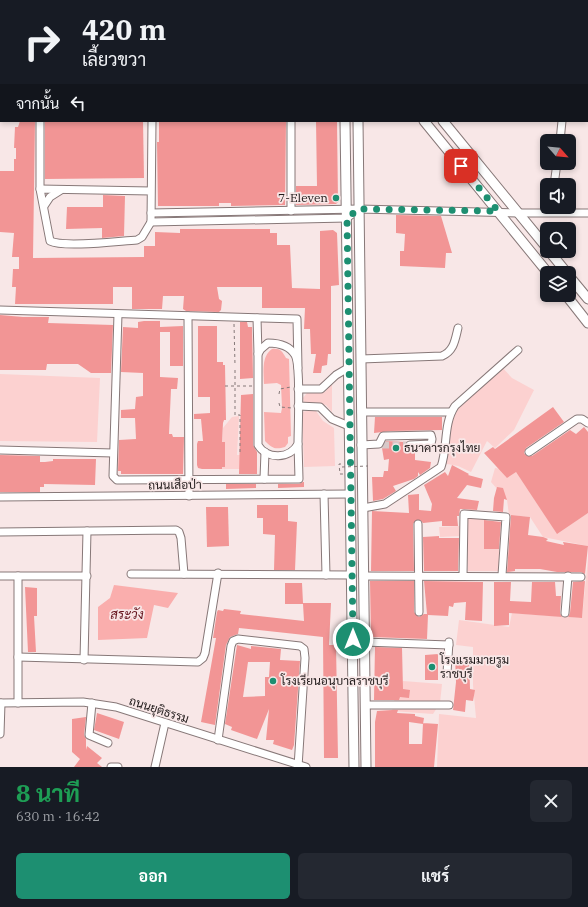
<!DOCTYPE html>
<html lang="th">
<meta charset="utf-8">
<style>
body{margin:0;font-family:"IBM Plex Serif",Sarabun,serif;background:#242831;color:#f1f3f6;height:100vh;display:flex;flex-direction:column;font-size:15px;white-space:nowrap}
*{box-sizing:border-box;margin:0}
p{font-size:13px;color:#9ea1a6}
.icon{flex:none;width:22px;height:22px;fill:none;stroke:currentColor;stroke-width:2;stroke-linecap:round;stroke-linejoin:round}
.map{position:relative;height:767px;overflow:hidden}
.panel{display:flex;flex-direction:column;background:#171b24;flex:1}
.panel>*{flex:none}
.guide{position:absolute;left:0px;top:0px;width:588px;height:122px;box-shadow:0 2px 6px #0003;background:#171b24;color:#f1f3f6;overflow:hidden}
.needle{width:26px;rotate:117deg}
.buttons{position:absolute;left:540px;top:134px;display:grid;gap:8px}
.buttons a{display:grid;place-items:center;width:36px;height:36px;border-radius:6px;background:#171b24;box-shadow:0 2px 6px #0003;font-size:20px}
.pin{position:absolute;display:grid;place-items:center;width:34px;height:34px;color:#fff;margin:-17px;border-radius:8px;box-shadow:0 2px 6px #0006}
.me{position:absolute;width:44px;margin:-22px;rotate:0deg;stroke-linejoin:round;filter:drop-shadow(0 0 3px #0008)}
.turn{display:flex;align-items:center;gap:14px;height:84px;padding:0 16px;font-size:18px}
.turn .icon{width:52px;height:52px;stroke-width:2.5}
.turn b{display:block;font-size:28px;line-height:34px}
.then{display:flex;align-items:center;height:38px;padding:0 16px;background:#0003;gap:8px;font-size:15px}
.round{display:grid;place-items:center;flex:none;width:42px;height:42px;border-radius:6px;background:#242831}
.summary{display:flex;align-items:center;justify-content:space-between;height:68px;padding:0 16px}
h1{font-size:24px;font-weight:700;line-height:30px;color:#1e9e55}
.primary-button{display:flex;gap:8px;margin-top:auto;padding:8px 16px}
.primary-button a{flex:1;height:46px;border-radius:6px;background:#1d8f71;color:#fff;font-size:16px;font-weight:700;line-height:46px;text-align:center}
.primary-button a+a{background:#242831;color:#f1f3f6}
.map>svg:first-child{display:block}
</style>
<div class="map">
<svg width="588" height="767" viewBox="0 0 588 767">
<rect width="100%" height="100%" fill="#f8e7e7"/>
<g fill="#fcd1d0">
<path d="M501 366 512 378 534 390 514 430 495 448 487 441 471 472 458 466 442 463 451 412Z"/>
<path d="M0 374 100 378 97 442 0 441Z"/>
<path d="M332 383V412L326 405 304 402 303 398 307 393 325 392Z"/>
<path d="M307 411H316L323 421 334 428 335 466 304 467 302 412Z"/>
<path d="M239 416 237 455H240V469H222V467H225V443L222 442 223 428 232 417Z"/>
<path d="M495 468 516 472 557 533 588 513V546L543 537 530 517 509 515 507 500 491 482Z"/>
<path d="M467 516 484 517V549H499V571H468Z"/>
<path d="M460 526 461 536 440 537 439 527Z"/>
<path d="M588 559V767H437L439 714 476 718 473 685V647L456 645 459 620 509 627 512 613 582 618Z"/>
<path d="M403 681 442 684 440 703 433 714 392 711 395 697Z"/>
</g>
<g fill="#faaead">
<path d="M272 349C280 348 282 351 286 358L289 359 291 436 288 437V443L285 447C275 450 272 448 265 441L264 412 281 413 282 408 281 385 277 383 264 384C264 371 261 357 272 349Z"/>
<path d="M114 585 178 593 168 608 154 605 147 638 98 640V607L110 598Z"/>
</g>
<g fill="#f29595" fill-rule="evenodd">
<path d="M20 121H35L33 258 144 257V246H155V232L180 233V229H270V233H277V245H290L292 288 320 289V231L333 230 337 233 339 285 331 286V354H328L327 365 322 366 321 373H313L316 354H311L310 329H304L305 308H262V287H217L219 299 222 301 221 310 219 312 186 311 183 309 184 296H163L162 309H132V287H113V304H15L16 287H12L13 269H19V257H12L14 233 0 232V171H14V159H16V148H14L15 127H18Z"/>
<path d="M45 121H143L144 178 45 179Z"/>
<path d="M159 121H286L285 205 231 206V203H219V206H158L157 142H159Z"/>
<path d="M316 121H337L338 202 336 204 296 205V186H317Z"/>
<path d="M103 195 125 196 124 236 102 238V228L66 229 67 207H103Z"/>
<path d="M396 215 441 216 452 253H446L445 268 400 266V251H404L405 234 396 233Z"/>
<path d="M0 315 23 317H49L48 323 113 325 111 373H91L78 364H47L46 370H0Z"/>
<path d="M144 321H160V327L183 326V366H170V332H160V377L178 378 177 389H171L169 434H172L173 437H184L183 474H121V471H118L119 440 136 439 135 418H121V410L135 409 136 397 143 396V373L121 372 123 327 138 328V322Z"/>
<path d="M240 322H247L248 327H252L253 378 240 379Z"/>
<path d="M198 326H217V362H223V365H225L226 420H224L223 423 222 442H225V467H222V469H202L198 468 197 465V444L198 441H203L201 419H194V414L210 413V397H198Z"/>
<path d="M253 394V445L257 452V474H239L241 395Z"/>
<path d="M553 407 564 422 526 448 524 453 527 456H532L570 430 576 434 584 427 588 432V513L557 534 516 472 507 478 484 453 493 447 495 449Z"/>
<path d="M375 417H442V430L391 431 374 433Z"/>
<path d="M386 441 406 442V448L415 451V460L431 462 430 468 420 475 418 472V476L414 479 393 486 396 491 383 499 373 501 372 477H383L384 471H388L389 459 384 460 382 448Z"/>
<path d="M0 455 40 456V462H45L53 461V459H96L95 485 44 484V487H40V492H0Z"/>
<path d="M452 465 469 474 468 475 483 479 481 488 467 485 457 498 479 501 477 510 460 509 459 516H457L458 526H442V521L423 523 420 520H416L413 524 414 571H371L372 511 409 513 408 495 419 494V510L431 511 432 504 424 485 445 472 448 476Z"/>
<path d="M303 482H304V487L278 488V484H299Z"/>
<path d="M226 484H256V488L226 489Z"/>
<path d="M497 487 503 488 507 500 504 499 503 512 493 511 494 498Z"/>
<path d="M257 505H288V521L297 522 295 570H274L275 535 263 534V518H257Z"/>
<path d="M206 507H228L229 546 207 547Z"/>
<path d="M511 515 530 517 528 535 543 537 548 539 546 541 564 545 563 542 588 546 585 574 581 572H557L540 569H515V571L507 572Z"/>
<path d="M484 520 501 522 499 549H484Z"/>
<path d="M439 536V538H459L458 571H424L423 537Z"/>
<path d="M370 581H414V612L419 617 424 614H427L424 581 483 582 482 621 465 620 466 602 454 603 453 607 449 606 448 616 428 615 427 639 371 637Z"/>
<path d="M585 581 582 618 568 617 570 613 573 582Z"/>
<path d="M494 582H511L510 601 531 602 532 582H555L556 596H561L560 613 562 617 509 613V625L494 626Z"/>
<path d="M285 583H302L303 603H331L329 645H336L338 758H324L323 637 239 628 238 634 230 637 226 645 215 725 201 722 216 638H213L217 612 218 610 223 611 224 609 241 611 240 614 304 621 303 604H285Z"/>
<path d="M25 587 37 588V616H34L36 652H28Z"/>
<path d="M237 645 251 649V646L281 649 280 660 300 661 294 745 292 750 273 744 274 740H266L269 709 257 739 231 730 232 727 225 724ZM248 662H270L269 677H265V696L243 697Z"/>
<path d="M375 647 402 648 403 689 410 690 409 698 400 697 399 700H374Z"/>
<path d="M438 654V680H425V655Z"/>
<path d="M455 656H469L470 689 475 690 473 701 466 700 465 712 453 710 456 682Z"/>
<path d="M392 710H398L397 713 415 714V716L424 718 423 724 409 722V744H422L423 723 438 724 434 767H375V722L377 711Z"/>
<path d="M97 713 124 722 119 739 94 730Z"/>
<path d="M86 717 84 735 86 739V750L87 746 102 758 97 763 102 767H74L80 759 72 752V719Z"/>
</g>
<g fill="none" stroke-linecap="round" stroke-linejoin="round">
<path stroke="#d7c8c8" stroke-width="7" stroke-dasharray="7 3.5" stroke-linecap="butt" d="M382 445H410"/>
<g stroke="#877878" stroke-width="9">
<g id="minor">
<path d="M153 0V1"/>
<path d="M41 1 42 0"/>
<path d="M277 1V0"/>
<path d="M446 1V0"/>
<path d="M572 1V0"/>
<path d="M587 91H588"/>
<path d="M291 121V211"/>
<path d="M560 141 562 121"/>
<path d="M554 185 557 163"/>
<path d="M40 189V121"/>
<path d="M151 191 40 189 50 241C64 248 119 241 137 240L142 237 151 222 152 121"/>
<path d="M44 206 50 197 61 190"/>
<path d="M151 213 359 209 518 213H588"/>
<path d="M151 222 347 218 359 209"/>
<path d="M0 310 297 319 298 368"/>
<path d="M118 314 113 476 117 480 299 479 298 444"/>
<path d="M188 316 189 496"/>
<path d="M257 318 258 354"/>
<path d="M268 343C279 343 289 345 295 355 301 365 298 428 298 444 290 459 267 460 258 445V354L261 349Z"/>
<path d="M361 359 442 356C454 351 455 340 458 328"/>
<path d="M298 389H321L336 375 348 368"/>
<path d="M298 406 320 407 332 419 349 426"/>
<path d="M361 412H451"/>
<path d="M361 445 379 444 383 436 431 435 432 439 431 444 410 445"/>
<path d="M0 450 113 453"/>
<path d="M529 452 577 419H582L588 423"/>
<path d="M264 479 265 452"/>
<path d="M324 494 326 575"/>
<path d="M0 497 350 494"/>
<path d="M363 508 385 504 441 467C448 447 443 424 455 406L518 350"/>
<path d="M418 524 419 612"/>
<path d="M0 532 176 530 179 532 181 538 184 574"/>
<path d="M131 574 352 575"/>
<path d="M0 576H87"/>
<path d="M363 576 581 577"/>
<path d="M463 576 464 514 506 517 502 575"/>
<path d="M565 613 568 576"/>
<path d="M364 642 449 645"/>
<path d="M18 657 198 662 203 658 205 653 218 573"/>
<path d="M84 660 87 531"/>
<path d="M447 673 449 642"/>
<path d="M0 703 83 702 116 707 306 767"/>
<path d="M18 703V576"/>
<path d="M92 703 89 735 108 743"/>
<path d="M365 705H449"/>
<path d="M0 734 1 703"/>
<path d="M218 740 231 646 233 641 238 639 300 646 304 649 305 658 298 767"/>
<path d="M111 767H118"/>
<path d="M155 767 165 723"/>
</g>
</g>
<g stroke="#877878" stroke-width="11">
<g id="major">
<path d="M343 0V1"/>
<path d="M358 0V1"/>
<path d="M345 121 354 767"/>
<path d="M358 121 366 767"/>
<path d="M424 121 548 273"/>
<path d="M443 121 547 248"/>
<path d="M549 251 567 273"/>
<path d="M569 276 588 299"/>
<path d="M566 295 588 323"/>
</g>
</g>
<g stroke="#857979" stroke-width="1" stroke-dasharray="3 3" stroke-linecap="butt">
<path d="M234 324 235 365"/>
<path d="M235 370V415H240V452"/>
<path d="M225 386H252"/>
<path d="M279 394 280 389 291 387"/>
<path d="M279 403 280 407 292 408"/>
<path d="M341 464H339L340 474H343"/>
</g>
<use href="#minor" stroke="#fff" stroke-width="7"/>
<use href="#major" stroke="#fff" stroke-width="9"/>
<path stroke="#857979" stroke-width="1" stroke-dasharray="3 3" stroke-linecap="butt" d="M342 467 368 466"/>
</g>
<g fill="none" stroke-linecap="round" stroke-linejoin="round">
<path stroke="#1d8f71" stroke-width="7" stroke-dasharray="0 12.6" d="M353 639 347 218 359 209 498 211 461 166"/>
</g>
<g fill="#1d8f71" stroke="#f8e7e7" stroke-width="1.5">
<circle cx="336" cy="198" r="4"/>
<circle cx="396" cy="448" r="4"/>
<circle cx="432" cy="667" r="4"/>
<circle cx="273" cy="681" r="4"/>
</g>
<g text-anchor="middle" stroke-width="3.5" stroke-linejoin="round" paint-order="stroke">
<g font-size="12" fill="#1f1919" stroke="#f8e7e7" text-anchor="start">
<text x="328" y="202" text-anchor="end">7-Eleven</text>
<text x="404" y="452">ธนาคารกรุงไทย</text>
<text x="440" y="664">โรงแรมมายรูม<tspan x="440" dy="14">ราชบุรี</tspan></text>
<text x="281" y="685">โรงเรียนอนุบาลราชบุรี</text>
</g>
<g font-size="12" fill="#1f1919" stroke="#f8e7e7">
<text transform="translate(175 485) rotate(-1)" y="4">ถนนเสือป่า</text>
<text transform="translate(159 710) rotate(18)" y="4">ถนนยุติธรรม</text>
</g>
<g font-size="13" font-style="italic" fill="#66151e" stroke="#f8e7e7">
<text x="127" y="619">สระวัง</text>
</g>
</g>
</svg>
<div class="buttons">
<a><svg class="needle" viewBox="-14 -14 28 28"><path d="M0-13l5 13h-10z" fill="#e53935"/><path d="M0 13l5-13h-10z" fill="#9ea1a6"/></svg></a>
<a><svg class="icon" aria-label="sound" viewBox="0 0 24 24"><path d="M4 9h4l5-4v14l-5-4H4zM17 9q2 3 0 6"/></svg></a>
<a><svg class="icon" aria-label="search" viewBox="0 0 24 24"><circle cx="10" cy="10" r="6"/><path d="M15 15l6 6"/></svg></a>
<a><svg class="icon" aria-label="layers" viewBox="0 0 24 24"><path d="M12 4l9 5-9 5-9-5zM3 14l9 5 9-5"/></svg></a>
</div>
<div class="pin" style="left:461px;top:166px;background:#d93025"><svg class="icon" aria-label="arrive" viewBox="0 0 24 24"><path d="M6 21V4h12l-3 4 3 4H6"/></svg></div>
<svg class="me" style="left:353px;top:639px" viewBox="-20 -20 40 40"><circle r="17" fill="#1d8f71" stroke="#fff" stroke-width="3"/><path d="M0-11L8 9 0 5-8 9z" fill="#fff"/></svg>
<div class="guide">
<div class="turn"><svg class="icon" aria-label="right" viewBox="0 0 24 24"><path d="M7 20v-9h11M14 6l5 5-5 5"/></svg><div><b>420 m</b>เลี้ยวขวา</div></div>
<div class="then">จากนั้น<svg class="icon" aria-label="left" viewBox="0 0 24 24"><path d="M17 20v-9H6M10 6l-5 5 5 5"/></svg></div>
</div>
</div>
<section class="panel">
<div class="summary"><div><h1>8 นาที</h1><p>630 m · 16:42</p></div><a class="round"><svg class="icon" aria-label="close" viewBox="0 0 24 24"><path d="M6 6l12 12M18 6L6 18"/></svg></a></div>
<div class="primary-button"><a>ออก</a><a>แชร์</a></div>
</section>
